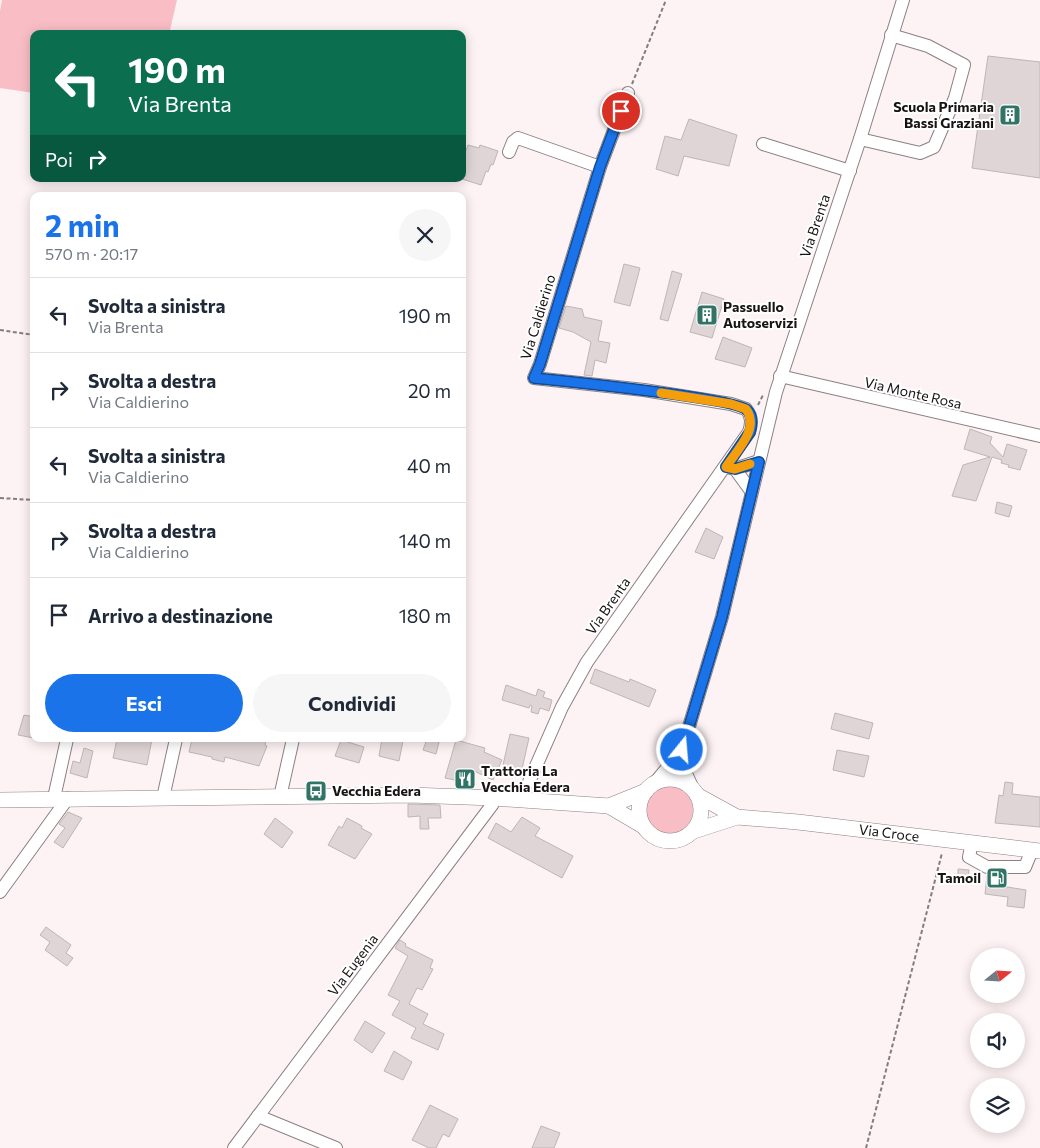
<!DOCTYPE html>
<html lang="it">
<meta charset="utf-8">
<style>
body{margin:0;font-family:Commissioner,sans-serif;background:#f6f6f7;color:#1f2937;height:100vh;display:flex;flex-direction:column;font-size:19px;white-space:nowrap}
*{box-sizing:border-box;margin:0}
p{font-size:16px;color:#747a83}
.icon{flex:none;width:28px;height:28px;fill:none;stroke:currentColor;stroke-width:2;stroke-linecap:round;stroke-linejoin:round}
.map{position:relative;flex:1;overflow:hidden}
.details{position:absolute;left:30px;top:192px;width:436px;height:550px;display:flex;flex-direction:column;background:#fff;border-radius:10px;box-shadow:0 2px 12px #0003}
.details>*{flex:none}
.banner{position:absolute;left:30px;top:30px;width:436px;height:152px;border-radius:10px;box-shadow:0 2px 12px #0003;background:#0b6e4f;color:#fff;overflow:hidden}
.needle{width:32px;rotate:72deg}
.tools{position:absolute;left:970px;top:948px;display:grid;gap:10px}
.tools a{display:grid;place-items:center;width:55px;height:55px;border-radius:50%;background:#fff;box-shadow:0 2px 12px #0003;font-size:25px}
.pin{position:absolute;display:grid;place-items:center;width:42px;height:42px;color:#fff;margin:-21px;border:2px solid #fff;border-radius:50%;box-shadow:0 1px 5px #0007}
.me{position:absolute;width:55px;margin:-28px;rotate:17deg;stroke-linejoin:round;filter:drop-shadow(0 0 4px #0008)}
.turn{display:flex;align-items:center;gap:18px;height:105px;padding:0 15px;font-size:22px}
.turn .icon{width:65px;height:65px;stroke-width:2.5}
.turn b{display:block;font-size:35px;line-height:42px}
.then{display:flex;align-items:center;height:48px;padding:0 15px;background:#0003;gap:10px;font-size:19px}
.round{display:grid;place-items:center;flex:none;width:52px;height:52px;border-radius:26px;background:#f6f6f7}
.headline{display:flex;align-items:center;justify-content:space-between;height:85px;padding:0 15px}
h1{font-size:30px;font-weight:700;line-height:38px;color:#1a73e8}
.action{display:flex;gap:10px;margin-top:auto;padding:10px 15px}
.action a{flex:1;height:58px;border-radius:30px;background:#1a73e8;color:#fff;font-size:20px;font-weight:700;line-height:58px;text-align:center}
.action a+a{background:#f6f6f7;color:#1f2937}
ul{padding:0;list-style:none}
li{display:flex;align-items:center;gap:15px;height:75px;padding:0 15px;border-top:1px solid #e0e1e3}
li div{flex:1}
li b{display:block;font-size:19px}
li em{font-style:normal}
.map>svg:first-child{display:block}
</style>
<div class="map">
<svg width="1040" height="1148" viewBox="0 0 1040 1148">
<rect width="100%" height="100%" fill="#fef3f4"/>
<g fill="#f9bec5">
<path d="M2 0H177L169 34H34V93L0 88V11Z"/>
<circle cx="669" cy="810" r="24"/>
</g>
<g fill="#dfd5d6" stroke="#bfb4b6">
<path d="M988 56 1040 62V178L972 168Z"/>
<path d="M689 119 737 135 729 166 684 156 678 176 656 169 665 136 681 140Z"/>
<path d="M468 145 479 148 480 145 498 151 493 165 491 164 488 172 486 171 481 185 462 179V161Z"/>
<path d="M624 264 640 268 630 306 614 302Z"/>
<path d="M672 271 682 274 668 321 660 319Z"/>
<path d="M702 292 724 299 712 338 690 332Z"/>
<path d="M566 306 582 309 584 317 602 321 598 341 610 343 606 363 595 360 592 376 584 375 591 342 573 332 559 328Z"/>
<path d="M723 337 752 348 745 367 715 359Z"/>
<path d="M970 429 992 437 990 443 1003 457 1007 444 1027 450 1020 470 1008 467 1009 465 1001 463 1002 460 992 457 976 501 952 496 963 465 990 457 964 449Z"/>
<path d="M997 502 1012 506 1009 517 995 513Z"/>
<path d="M706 528 723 537 714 559 695 552Z"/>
<path d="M595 669 629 682 630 679 656 690 649 707 590 683Z"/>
<path d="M506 685 536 696 538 689 545 692 543 697 552 700 549 711 540 708 538 714 531 712 532 706 530 705 529 708 502 700Z"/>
<path d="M835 713 873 723 869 739 831 729Z"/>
<path d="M24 715 34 717V738L18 735Z"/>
<path d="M510 734 529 738 522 769 503 765Z"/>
<path d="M117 739H152L147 765 113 758Z"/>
<path d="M192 739H266L265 745 267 746 259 766 225 757 224 762 212 759V757L189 752Z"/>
<path d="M382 739 403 741 399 761 379 756Z"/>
<path d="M427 739 439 742 436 754 423 750Z"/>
<path d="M341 740 364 747 359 763 335 756Z"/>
<path d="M456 740 485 748 484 752 502 760 493 780 472 770 468 783 445 778Z"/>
<path d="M84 748 93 751 87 778 70 773 73 761 80 763Z"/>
<path d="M837 750 869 756 864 777 833 770Z"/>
<path d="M1005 782 1013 783 1012 794 1040 797V827L995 823 999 795 1003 796Z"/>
<path d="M408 804 440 805 441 818H428L429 829H420V816L408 817Z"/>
<path d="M68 812 82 818 63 848 54 842 65 828 59 824Z"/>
<path d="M522 817 540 828 535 836 573 856 562 878 488 838 496 823 511 832Z"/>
<path d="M275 818 293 832 282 848 264 834Z"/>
<path d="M347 818 362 826 361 828 372 834 355 859 328 845 339 826 342 828Z"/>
<path d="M958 869 969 870 968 881 958 880Z"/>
<path d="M987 875H1003L1001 886 1026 890 1024 908 1007 906 1008 897 985 894Z"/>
<path d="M46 927 71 945 66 953 73 958 67 966 45 950 50 942 40 935Z"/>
<path d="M400 940 406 944 405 946 433 960 430 968 433 969 422 990 417 988 409 1004 428 1014 423 1024 444 1034 438 1050 411 1038 416 1028 392 1015 400 1001 388 995 408 956 395 948Z"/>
<path d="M365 1021 385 1033 372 1053 354 1040Z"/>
<path d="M394 1051 412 1062 403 1080 384 1071Z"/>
<path d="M430 1105 458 1119 449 1137 443 1134 436 1148H429L412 1140Z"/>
<path d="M541 1126 560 1133 554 1148H532Z"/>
</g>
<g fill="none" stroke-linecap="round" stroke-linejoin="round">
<g stroke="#8b8182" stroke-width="14">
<g id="minor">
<path d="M860 139 920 153 934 147 955 98 964 65 928 46 891 35"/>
<path d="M763 144 850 171"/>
<path d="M509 152 513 142 518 138 600 167"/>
<path d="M780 376 1040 436"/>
<path d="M726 467 735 469 759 461"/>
<path d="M735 469 751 491"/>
<path d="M529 782 562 707 587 662 749 432C752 423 752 416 746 409L731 404 644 390 534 378 540 364 600 167 628 93"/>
<path d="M653 785 682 750"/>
<path d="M693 789 684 769 682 750 722 617 776 392 860 139 903 0"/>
<path d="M280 797 293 739"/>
<path d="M54 798 67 739"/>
<path d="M163 798 176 739"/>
<path d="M972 842 969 857 987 867H1025L1032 850"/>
<path d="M0 892 68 798"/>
<path d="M258 1116 336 1148"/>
<path d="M234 1148 492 805 494 798"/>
</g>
</g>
<g stroke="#8b8182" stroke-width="16">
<g id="major">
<circle cx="670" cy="810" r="31"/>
<path d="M697 795 737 817"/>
<path d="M0 800 410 795 494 798 609 806 643 826"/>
<path d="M609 806 646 791"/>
<path d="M694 831 737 817 798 822 1040 851"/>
</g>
</g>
<g stroke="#847c7d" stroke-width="2" stroke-dasharray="4 2.5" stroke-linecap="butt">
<path d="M632 84 666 0"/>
<path d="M0 330 34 335"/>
<path d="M758 405 763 395"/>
<path d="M0 498 34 500"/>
<path d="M866 1148 942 853"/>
</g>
<use href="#minor" stroke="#fff" stroke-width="12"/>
<use href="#major" stroke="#fff" stroke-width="15"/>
</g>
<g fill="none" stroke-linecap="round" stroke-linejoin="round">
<g stroke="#114b97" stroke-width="12">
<path id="route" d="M621 111 600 167 540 364 534 378C562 381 735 398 747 410 753 416 752 425 750 432L726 467 735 469 759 462 722 617 682 750"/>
</g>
<use href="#route" stroke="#1a73e8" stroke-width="9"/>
<path stroke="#f59e0b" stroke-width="9" d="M661 393 731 404 746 409C760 429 737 450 726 467L735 469 750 464"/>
</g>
<defs>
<g id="building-square" transform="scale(1.125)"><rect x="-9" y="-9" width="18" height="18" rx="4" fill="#317466" stroke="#fff"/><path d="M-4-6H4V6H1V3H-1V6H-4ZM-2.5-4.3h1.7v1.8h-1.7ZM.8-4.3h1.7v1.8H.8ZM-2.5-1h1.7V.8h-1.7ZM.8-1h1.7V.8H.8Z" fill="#fff"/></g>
<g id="restaurant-square" transform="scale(1.125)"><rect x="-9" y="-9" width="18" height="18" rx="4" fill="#317466" stroke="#fff"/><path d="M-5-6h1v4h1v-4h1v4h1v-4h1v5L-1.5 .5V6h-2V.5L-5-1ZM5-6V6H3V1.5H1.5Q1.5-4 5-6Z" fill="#fff"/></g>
<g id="bus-square" transform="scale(1.125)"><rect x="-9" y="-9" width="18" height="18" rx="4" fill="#317466" stroke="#fff"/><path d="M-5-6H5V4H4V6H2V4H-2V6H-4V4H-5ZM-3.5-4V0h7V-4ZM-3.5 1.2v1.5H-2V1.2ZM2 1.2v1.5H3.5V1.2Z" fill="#fff"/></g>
<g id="fuel-square" transform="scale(1.125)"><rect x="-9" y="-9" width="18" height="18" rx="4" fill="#317466" stroke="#fff"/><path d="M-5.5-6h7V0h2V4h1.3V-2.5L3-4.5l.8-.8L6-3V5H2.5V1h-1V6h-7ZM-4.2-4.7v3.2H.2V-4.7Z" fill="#fff"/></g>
</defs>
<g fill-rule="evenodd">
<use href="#building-square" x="1010" y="115"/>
<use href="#building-square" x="707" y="315"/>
<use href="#restaurant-square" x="465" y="779"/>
<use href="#bus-square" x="316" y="791"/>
<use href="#fuel-square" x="997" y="878"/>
</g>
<g text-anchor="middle" stroke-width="4" stroke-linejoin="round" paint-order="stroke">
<g font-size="14" font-weight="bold" fill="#181414" stroke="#fff" text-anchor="start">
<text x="994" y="112" text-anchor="end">Scuola Primaria<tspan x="994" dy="16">Bassi Graziani</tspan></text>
<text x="723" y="312">Passuello<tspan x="723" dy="16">Autoservizi</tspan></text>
<text x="481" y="776">Trattoria La<tspan x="481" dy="16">Vecchia Edera</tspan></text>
<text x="332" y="796">Vecchia Edera</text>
<text x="981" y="883" text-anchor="end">Tamoil</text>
</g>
<g font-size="14" fill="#181414" stroke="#fff">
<text transform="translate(815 226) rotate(-71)" y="5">Via Brenta</text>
<text transform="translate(538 317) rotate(-73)" y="5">Via Caldierino</text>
<text transform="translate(913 393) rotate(13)" y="5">Via Monte Rosa</text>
<text transform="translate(608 606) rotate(-55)" y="5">Via Brenta</text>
<text transform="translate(889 833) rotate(7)" y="5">Via Croce</text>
<text transform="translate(353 965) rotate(-53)" y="5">Via Eugenia</text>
</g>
</g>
</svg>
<div class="tools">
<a><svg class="needle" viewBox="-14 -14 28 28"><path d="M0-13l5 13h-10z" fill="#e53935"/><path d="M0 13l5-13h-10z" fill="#747a83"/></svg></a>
<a><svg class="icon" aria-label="sound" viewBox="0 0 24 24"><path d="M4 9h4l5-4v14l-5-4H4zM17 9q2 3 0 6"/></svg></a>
<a><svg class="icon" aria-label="layers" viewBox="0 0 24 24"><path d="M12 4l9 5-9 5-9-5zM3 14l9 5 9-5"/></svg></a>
</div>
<div class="pin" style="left:621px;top:111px;background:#d93025"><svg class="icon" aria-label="arrive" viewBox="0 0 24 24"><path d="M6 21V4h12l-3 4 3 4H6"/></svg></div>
<svg class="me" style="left:682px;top:750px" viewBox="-20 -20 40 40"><circle r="17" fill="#1a73e8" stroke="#fff" stroke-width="3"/><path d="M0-11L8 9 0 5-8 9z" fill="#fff"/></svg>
<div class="banner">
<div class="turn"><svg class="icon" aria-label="left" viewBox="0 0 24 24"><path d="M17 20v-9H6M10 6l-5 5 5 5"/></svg><div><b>190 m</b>Via Brenta</div></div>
<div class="then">Poi<svg class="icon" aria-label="right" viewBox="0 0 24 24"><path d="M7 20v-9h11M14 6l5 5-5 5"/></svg></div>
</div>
<section class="details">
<div class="headline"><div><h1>2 min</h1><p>570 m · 20:17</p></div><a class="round"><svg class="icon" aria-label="close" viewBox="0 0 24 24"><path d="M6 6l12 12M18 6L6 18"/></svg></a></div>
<ul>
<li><svg class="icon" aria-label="left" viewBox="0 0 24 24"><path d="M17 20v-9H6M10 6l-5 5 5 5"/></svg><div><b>Svolta a sinistra</b><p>Via Brenta</p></div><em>190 m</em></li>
<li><svg class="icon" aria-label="right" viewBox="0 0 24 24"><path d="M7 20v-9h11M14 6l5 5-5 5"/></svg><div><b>Svolta a destra</b><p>Via Caldierino</p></div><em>20 m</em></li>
<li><svg class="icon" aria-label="left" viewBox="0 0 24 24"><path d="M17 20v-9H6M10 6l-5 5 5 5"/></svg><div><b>Svolta a sinistra</b><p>Via Caldierino</p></div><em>40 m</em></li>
<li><svg class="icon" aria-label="right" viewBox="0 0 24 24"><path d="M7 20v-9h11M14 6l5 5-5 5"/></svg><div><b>Svolta a destra</b><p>Via Caldierino</p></div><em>140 m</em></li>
<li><svg class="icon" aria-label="arrive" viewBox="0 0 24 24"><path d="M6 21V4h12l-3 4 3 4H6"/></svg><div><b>Arrivo a destinazione</b></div><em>180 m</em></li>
</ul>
<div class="action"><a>Esci</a><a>Condividi</a></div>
</section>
</div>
